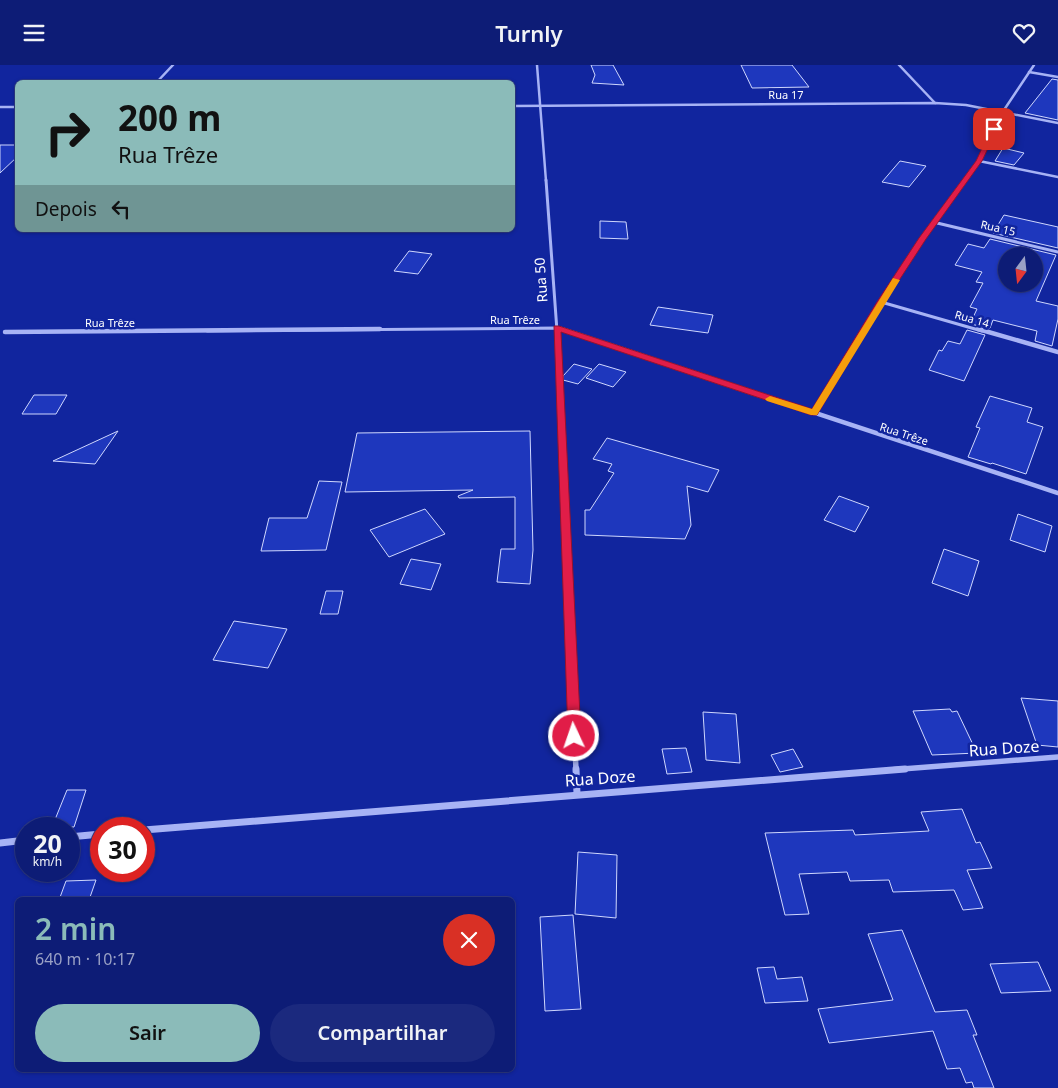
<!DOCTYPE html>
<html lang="pt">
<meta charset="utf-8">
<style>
body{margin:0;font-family:"Noto Sans",sans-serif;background:#1b297e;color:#f1f3f6;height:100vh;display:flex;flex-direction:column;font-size:19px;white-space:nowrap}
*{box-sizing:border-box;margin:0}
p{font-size:16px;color:#9aa1c5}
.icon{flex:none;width:28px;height:28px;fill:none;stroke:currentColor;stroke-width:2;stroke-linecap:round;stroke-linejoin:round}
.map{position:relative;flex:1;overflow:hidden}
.side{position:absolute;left:15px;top:832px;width:500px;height:175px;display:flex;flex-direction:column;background:#0d1c76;border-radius:8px;box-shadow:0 1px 4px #0004,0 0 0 1px #2d3a88}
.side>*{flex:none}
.guide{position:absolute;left:15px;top:15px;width:500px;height:152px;border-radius:8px;box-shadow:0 1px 4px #0004,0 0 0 1px #2d3a88;background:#8bbbb9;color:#111;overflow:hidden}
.needle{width:32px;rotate:195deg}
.tools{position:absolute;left:998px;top:182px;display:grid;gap:10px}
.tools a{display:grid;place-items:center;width:45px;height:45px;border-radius:50%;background:#0d1c76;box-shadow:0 1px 4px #0004,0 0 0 1px #2d3a88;font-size:25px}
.speed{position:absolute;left:15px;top:752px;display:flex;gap:10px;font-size:25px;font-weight:700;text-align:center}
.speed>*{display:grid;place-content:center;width:65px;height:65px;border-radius:50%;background:#0d1c76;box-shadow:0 1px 4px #0004,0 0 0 1px #2d3a88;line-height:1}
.speed small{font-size:12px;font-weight:400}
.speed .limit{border:8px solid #d22;background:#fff;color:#111}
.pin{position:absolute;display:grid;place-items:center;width:42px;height:42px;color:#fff;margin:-21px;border-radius:10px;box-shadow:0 2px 8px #0006}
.me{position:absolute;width:55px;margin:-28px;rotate:357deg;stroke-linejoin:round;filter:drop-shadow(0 0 4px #0008)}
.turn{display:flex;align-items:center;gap:18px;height:105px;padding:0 20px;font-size:22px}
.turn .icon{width:65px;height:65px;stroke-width:2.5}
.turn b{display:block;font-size:35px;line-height:42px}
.then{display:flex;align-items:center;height:48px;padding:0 20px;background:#0003;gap:10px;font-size:19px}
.round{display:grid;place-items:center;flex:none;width:52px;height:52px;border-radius:26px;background:#1b297e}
.summary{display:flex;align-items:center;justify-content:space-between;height:85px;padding:0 20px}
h1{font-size:30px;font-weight:600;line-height:38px;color:#8bbbb9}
.button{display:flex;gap:10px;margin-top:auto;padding:10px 20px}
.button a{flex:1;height:58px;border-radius:30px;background:#8bbbb9;color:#111;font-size:20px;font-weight:600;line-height:58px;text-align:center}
.button a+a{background:#1b297e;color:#f1f3f6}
header{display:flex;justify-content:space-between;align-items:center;height:65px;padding:0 20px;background:#0d1c76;font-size:22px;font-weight:600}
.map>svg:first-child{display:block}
</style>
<header><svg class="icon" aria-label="menu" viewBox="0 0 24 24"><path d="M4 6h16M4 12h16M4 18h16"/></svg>Turnly<svg class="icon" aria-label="heart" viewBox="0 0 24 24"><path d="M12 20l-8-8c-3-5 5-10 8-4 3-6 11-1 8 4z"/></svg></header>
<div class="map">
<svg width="1058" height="1023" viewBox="0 0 1058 1023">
<rect width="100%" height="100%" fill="#11259e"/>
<g fill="#1e37bd" stroke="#cfd7fe" fill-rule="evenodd">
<path d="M591 0H613L624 20 592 18 595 10Z"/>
<path d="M741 0H792L809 22 752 23Z"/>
<path d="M1052 14 1058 15V55L1025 48Z"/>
<path d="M0 80H18V91L0 108Z"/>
<path d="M1003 83 1024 88 1014 100 995 96Z"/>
<path d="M900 96 926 101 909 122 882 117Z"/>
<path d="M1004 150 1058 162V183L993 168Z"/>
<path d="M600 156 626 157 628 174 600 173Z"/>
<path d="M990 174 1056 190 1036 236 1058 241V254L1052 281 1035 276 1037 266 993 255 990 263 970 259 977 244 970 242 983 218 976 217 982 207 955 200 968 179 984 183ZM1006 191H1034V219H1006Z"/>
<path d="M409 186 432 189 418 209 394 206Z"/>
<path d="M658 242 713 250 708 268 650 260Z"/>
<path d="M967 265 985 270 964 316 929 305 939 285 942 286 948 276 960 279Z"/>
<path d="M574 299 592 304 578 319 563 315V311Z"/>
<path d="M599 299 626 307 613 322 586 313Z"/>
<path d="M34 330H67L56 349H22Z"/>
<path d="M990 331 1032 343 1027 357 1043 362 1026 409 992 398 991 399 968 392 980 363 976 362Z"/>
<path d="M118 366 95 399 53 396Z"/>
<path d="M530 366 533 485 530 519 497 517 501 484H515V432L459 433 458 431 473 425 345 427 357 368Z"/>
<path d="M607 373 719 405 708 427 687 421 691 460 685 474 585 470V445H590L614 408 608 406 612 399 593 394Z"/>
<path d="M319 416 342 417 326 485 261 486 269 453H307Z"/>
<path d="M839 431 869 442 855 467 824 455Z"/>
<path d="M425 444 445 469 389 492 370 465Z"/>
<path d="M1018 449 1052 461 1045 487 1010 475Z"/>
<path d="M944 484 979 496 968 531 932 518Z"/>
<path d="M411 494 441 499 431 525 400 519Z"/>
<path d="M326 526H343L338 549H320Z"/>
<path d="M234 556 287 564 268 603 213 595Z"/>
<path d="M1021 633 1058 636V682L1037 680Z"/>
<path d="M950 644 952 647 957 646 977 688 932 690 913 646Z"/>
<path d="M703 647 736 649 740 698 706 695Z"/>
<path d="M686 683 692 707 667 709 662 684Z"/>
<path d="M793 684 803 702 780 707 771 690Z"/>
<path d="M67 725H86L74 762H52Z"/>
<path d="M962 744 976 778 980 777 992 803 967 805 983 843 963 845 954 825 893 827 889 815 850 816 847 807 799 809 809 849 785 850 765 768 853 765 855 770 929 766 921 747Z"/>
<path d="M578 787 617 790 616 853 575 849Z"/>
<path d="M96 815 89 835H59L66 816Z"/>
<path d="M573 850 581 944 545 946 540 852Z"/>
<path d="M902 865 935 947 967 945 977 970H973L994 1023H974L972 1017 966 1018 960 1003 947 1004 933 966 829 978 818 944 893 935 868 869Z"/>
<path d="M1038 897 1051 926 1001 928 990 899Z"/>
<path d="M774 902 777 914 802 912 808 936 765 938 757 903Z"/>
</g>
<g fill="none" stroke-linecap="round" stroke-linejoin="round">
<g stroke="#a7b3f5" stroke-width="2.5">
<path d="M537 0 546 116"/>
<path d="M899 0 935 38"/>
<path d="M1029 7 1058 12"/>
<path d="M156 18 173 0"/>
<path d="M512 41 935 38 966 40 1058 58"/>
<path d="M0 42H18"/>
<path d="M979 96 1058 112"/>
<path d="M964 116 979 96 1002 48 1034 0"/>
</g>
<g stroke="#a7b3f5" stroke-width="3">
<path d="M546 115 557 266"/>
<path d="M933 157 1058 187"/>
<path d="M881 237 982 266"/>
<path d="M207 266 557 263 565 266"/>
<path d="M864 266 933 157 965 115"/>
</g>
<g stroke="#a7b3f5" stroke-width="4.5">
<path d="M557 264 565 458"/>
<path d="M561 264 1058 428"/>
<path d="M978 264 1058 287"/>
<path d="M5 267 380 264"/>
<path d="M814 348 865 264"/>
</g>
<g stroke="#a7b3f5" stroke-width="5.5">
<path d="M565 456 576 705"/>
<path d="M889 705 1058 692"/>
</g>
<g stroke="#a7b3f5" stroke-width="7">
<path d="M576 704 577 729"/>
<path d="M144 765 905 704"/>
<path d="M69 772 101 769"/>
<path d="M0 778 26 775"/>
</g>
</g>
<path fill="#e11d48" stroke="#92132f" d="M994 62 997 64 982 96 926 174 885 237 817 350H811L561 267 581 671 579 675 574 676 570 675 568 671 554 261H559L812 344 877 237 919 173 976 96 991 64Z"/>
<path fill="#f59e0b" d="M893 213 900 215 817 350H811L767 336 765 334 770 331 812 344Z"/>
<g text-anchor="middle" stroke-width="5" stroke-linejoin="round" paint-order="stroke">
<g font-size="11" fill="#fff" stroke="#11259e">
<text x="786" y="34">Rua 17</text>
<text transform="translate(998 163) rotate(13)" y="4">Rua 15</text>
<text transform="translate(972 254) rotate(16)" y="4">Rua 14</text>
<text x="515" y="259">Rua Trêze</text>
<text x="110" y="262">Rua Trêze</text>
<text transform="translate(904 369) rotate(18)" y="4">Rua Trêze</text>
</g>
<g font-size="14" fill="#fff" stroke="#11259e">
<text transform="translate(541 215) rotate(-94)" y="5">Rua 50</text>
</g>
<g font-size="16" fill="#fff" stroke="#11259e">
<text transform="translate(1004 683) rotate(-4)" y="6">Rua Doze</text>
<text transform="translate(600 713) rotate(-4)" y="6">Rua Doze</text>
</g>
</g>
</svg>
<div class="tools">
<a><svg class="needle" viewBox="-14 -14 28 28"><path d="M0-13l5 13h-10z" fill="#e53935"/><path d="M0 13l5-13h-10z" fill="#9aa1c5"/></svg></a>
</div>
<div class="speed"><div>20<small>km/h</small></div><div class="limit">30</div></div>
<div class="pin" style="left:994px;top:64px;background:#d93025"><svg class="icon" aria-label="arrive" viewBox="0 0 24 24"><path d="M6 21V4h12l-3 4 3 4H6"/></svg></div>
<svg class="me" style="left:574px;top:671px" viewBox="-20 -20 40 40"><circle r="17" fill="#e11d48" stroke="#fff" stroke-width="3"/><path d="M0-11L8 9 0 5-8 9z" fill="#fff"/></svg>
<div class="guide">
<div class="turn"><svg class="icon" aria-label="right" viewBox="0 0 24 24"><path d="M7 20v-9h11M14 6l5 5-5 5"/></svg><div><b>200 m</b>Rua Trêze</div></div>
<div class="then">Depois<svg class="icon" aria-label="left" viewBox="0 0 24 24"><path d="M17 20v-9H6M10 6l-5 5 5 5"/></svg></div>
</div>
<section class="side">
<div class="summary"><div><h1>2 min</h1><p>640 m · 10:17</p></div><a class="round" style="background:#d93025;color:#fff"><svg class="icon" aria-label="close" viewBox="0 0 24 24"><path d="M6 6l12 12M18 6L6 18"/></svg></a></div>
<div class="button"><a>Sair</a><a>Compartilhar</a></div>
</section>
</div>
